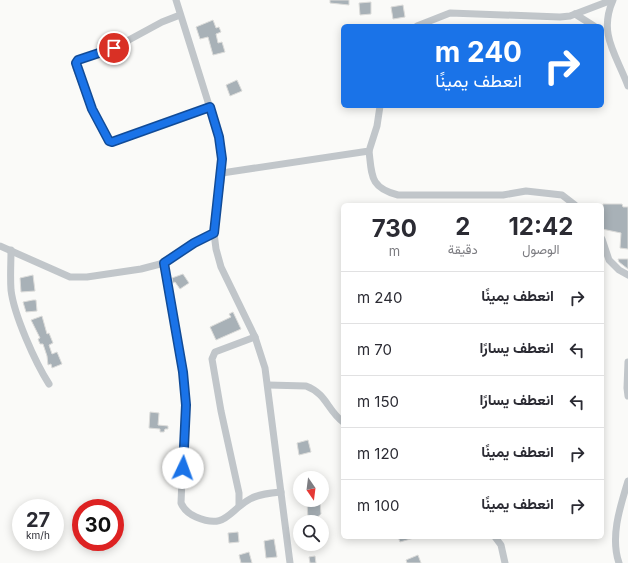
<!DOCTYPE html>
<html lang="ar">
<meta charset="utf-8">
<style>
body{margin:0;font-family:Inter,Vazirmatn,sans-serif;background:#f2f2f3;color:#2b2b33;direction:rtl;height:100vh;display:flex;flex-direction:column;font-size:15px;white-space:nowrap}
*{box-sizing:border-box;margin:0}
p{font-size:13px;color:#7c7c81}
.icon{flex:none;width:22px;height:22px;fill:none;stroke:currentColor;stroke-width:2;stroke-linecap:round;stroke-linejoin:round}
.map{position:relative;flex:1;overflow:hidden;direction:ltr}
.panel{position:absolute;left:341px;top:203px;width:263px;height:336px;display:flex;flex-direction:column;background:#fff;border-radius:6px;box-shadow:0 2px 10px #0003;direction:rtl}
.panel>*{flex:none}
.guide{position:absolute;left:341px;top:24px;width:263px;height:84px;border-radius:6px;box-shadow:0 2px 10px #0003;direction:rtl;background:#1a73e8;color:#fff;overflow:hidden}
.needle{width:26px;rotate:166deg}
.fabs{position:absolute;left:293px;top:471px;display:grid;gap:8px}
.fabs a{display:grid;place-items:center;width:36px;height:36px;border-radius:50%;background:#fff;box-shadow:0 2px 10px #0003;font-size:20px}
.speed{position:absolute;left:12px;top:499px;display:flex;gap:8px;font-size:20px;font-weight:700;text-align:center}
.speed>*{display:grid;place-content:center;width:52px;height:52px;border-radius:50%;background:#fff;box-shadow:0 2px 10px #0003;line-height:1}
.speed small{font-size:10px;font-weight:400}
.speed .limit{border:6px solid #d22;background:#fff;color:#111}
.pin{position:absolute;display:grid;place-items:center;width:34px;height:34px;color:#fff;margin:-17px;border:2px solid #fff;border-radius:50%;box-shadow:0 1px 4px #0007}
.me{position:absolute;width:44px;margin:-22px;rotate:3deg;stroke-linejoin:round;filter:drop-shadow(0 0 3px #0008)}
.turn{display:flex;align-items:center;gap:14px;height:84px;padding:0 16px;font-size:18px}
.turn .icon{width:52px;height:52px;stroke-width:2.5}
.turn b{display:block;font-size:28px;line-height:34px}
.eta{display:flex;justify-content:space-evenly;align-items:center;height:68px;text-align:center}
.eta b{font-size:24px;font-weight:700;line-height:28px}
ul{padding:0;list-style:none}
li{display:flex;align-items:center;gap:12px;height:52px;padding:0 16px;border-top:1px solid #e1e1e2}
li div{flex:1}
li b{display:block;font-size:15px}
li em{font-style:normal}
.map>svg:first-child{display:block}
</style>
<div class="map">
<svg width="628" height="563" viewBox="0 0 628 563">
<rect width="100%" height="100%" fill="#fafaf8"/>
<g fill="#a8b1b7" stroke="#dcdcda">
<path d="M330 0H349V5L330 3Z"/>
<path d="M371 2V14L360 15 359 3Z"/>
<path d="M403 5 405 17 393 19 391 7Z"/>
<path d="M213 20 216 28 219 27 221 32 216 34 218 43 222 42 225 52 213 55 208 37 200 39 196 27Z"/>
<path d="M237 80 242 91 230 96 226 85Z"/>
<path d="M603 204H622L623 207H628V249L620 248 621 233 602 229Z"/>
<path d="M618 259H628V269L619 262Z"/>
<path d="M183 274 189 283 180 289 175 282 173 283 172 278Z"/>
<path d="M33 275 35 291 21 292 20 278Z"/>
<path d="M33 300H36L37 311 26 312 23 302Z"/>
<path d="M233 312 241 329 216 340 210 327 231 317 229 314Z"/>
<path d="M42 316 47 334 49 333 53 343 49 345 52 354 57 352 62 364 52 368 51 364 48 365 47 356 43 344H40L38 339 40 338 31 320Z"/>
<path d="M150 412 159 413 158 425 168 426V429H165L164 432H160V429L149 428Z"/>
<path d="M308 440 311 452 299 455 297 443Z"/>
<path d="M320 502 321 514 313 521 308 518 307 504Z"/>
<path d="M238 532 239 542 229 543 228 533Z"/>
<path d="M398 537H413L414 538 400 542Z"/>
<path d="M274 539 277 557 266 558 264 541Z"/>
<path d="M249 552 252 563H241L239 555Z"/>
<path d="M418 555 421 563H407L406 560Z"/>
<path d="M315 556 316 563H310L309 557Z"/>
</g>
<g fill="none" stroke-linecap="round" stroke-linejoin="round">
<g stroke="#c1c6ca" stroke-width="7">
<path d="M176 0 219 137 222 173 214 233 216 249 221 267 255 337 265 368 290 563"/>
<path d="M613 0C598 34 616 54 628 86"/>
<path d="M575 14 594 26"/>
<path d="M180 15 162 22 114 48 78 60 76 63V68L92 109 109 141 113 142 210 107"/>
<path d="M417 26 450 13 560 17 570 16 612 0"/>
<path d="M369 151C372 176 370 188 398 195H503L526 191 562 195 575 205"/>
<path d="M222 173 369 151 377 126 380 106"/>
<path d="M602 239 609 260 619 270 628 275"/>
<path d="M0 246 70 277H87L141 269 164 263 193 243 214 233"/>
<path d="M11 250C11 263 10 276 11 290 14 315 35 362 49 384"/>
<path d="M164 263 183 372 185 405 181 503C184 510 189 514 196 517 226 530 228 511 250 499 259 494 270 493 281 492"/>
<path d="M628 362 627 388 628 396"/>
<path d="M268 385 306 386C327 394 327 410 343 422"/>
<path d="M239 505V493L221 411 212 359 215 352 255 337"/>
<path d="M495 537 501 545 505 563"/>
<path d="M619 563C610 537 620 507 628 481"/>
</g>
</g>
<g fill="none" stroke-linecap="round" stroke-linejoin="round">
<g stroke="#114b97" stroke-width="10">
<path id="route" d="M114 48 78 60 76 63 92 109 109 141 112 142 210 107 219 137 222 159 214 233 194 243 164 263 183 372 186 405 183 468"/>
</g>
<use href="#route" stroke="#1a73e8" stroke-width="7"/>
</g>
</svg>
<div class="fabs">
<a><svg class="needle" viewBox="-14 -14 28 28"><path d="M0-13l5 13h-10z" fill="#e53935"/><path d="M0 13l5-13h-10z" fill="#7c7c81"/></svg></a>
<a><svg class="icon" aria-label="search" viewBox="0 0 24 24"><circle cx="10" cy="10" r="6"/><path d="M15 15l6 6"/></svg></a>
</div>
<div class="speed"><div>27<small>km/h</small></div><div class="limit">30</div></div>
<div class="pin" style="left:114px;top:48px;background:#d93025"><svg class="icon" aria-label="arrive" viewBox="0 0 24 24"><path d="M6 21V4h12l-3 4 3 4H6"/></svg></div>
<svg class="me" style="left:183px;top:468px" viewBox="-20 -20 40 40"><circle r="19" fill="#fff"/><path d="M0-13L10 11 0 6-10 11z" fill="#1a73e8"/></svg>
<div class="guide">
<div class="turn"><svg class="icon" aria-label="right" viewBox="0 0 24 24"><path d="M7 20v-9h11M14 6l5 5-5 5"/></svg><div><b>240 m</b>انعطف يمينًا</div></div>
</div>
<section class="panel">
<div class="eta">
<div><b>12:42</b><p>الوصول</p></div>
<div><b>2</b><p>دقيقة</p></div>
<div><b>730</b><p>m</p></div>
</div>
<ul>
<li><svg class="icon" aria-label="right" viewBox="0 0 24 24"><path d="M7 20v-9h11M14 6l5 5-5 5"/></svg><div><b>انعطف يمينًا</b></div><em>240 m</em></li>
<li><svg class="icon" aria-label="left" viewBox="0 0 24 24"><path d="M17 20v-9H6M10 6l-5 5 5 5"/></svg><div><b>انعطف يسارًا</b></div><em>70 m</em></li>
<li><svg class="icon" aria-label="left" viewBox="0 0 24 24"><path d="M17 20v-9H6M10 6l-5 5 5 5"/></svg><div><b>انعطف يسارًا</b></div><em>150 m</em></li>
<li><svg class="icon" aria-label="right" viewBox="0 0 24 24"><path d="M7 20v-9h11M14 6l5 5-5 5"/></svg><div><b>انعطف يمينًا</b></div><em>120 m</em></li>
<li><svg class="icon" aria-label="right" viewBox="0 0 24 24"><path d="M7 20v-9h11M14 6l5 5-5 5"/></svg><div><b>انعطف يمينًا</b></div><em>100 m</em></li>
</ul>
</section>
</div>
